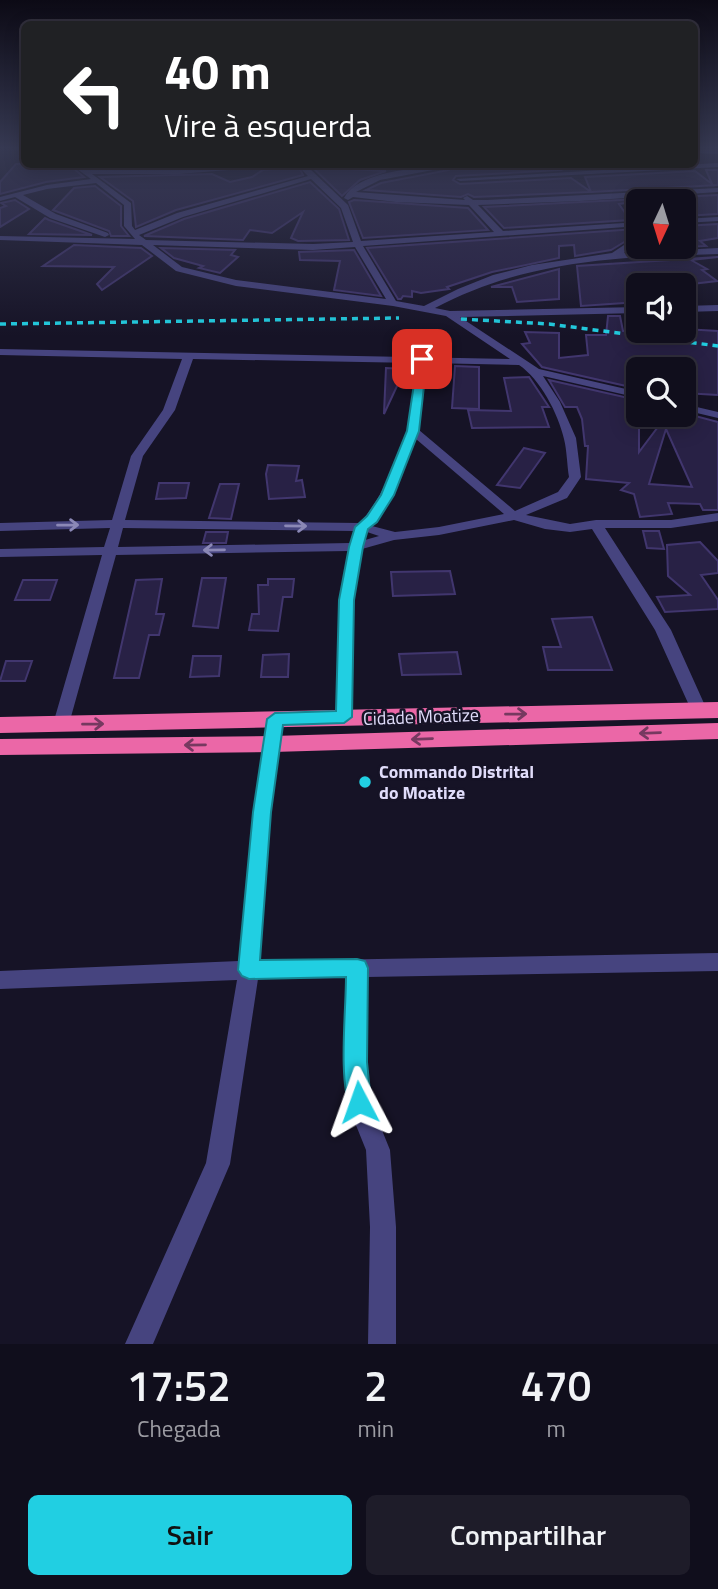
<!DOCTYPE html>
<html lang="pt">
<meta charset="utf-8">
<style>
body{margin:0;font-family:"Titillium Web",sans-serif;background:#1e1c29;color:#f1f3f6;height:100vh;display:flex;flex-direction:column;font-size:26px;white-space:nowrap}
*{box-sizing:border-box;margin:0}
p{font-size:23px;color:#9c9ca3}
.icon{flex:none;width:38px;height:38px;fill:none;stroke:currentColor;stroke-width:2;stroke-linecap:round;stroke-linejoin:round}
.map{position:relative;height:1344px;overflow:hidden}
.side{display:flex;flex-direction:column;background:#100e1c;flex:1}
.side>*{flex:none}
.banner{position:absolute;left:21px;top:21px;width:677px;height:147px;border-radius:10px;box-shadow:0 4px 18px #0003,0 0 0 2px #302e3b;background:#202124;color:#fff;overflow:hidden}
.needle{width:46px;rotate:184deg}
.controls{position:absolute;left:626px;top:189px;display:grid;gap:14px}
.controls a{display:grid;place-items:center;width:70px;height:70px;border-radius:10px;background:#100e1c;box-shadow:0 4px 18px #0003,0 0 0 2px #302e3b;font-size:35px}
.pin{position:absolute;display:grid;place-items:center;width:60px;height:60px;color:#fff;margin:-30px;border-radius:14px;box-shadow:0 4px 10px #0006}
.me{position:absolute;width:77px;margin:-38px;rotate:356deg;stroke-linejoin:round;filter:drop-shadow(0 0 5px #0008)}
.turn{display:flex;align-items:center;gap:24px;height:147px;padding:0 28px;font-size:32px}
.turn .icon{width:91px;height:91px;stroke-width:2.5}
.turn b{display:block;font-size:49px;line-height:60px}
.eta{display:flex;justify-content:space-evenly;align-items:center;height:119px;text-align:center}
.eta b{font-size:42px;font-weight:600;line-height:49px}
.primary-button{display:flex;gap:14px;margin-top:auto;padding:14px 28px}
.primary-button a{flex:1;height:80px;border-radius:10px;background:#21cfe2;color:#111;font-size:28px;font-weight:600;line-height:80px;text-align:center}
.primary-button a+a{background:#1e1c29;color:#f1f3f6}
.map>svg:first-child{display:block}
</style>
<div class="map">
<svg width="718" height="1344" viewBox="0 0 718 1344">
<rect width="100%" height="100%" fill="#161326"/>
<g fill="#282145" stroke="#41366e" stroke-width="2" fill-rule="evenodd">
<path d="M16 164H68L84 177 46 182 0 194V182Z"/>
<path d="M309 164H331L332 168 386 171 360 180 342 196Z"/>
<path d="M450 164 554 166 560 170 456 176 453 180 460 184 571 178 591 192 474 197 468 194 461 197 366 190 381 183 449 170Z"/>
<path d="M283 168 300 169 303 175 176 210 136 227 133 201 100 177 212 174 230 182 252 177 263 170Z"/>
<path d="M706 170H718V185L591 192 585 177 695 171 712 184Z"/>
<path d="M310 182 339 209 349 240 298 241 291 238 303 212 272 233 250 230 243 240 144 236 184 219Z"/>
<path d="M95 186 121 206V226L129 236H111L109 231 53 210 74 188Z"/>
<path d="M718 195V214L684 216V201H639L619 204 630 220 504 228 484 207Z"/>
<path d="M15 200 29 209 0 227V208L6 206 1 203Z"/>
<path d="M354 200 468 208 488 230 363 238 349 202Z"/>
<path d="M45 218 49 220 92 235 29 234Z"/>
<path d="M718 224V238L700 241 706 246 632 250 639 245V247H684V240L691 239 684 232V226Z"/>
<path d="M636 229 639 233 611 250 575 256 574 245 559 246V258L492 272 447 287 449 289 421 293 412 291V297L403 296 401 299H398L367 248Z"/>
<path d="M74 245 141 248 152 256 102 290 97 284 114 267 43 266Z"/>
<path d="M161 248 235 250 231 255 238 257 220 273 199 268 203 266 174 258Z"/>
<path d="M354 250 381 296 334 290 340 261 300 260 299 252Z"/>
<path d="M718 257 691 260 707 269 702 270 717 281 683 285H639V302L581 306 577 266Z"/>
<path d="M559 269V299L517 302 512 287H491Z"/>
<path d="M608 316H620L623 331 684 329 718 331V395L684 393V369H637L635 388 542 367 522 344 530 343 525 332 559 333V358L588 355 586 335H606Z"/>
<path d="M455 366 479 367V409L452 408Z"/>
<path d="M386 368 405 369 384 414V413Z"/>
<path d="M529 377 549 407H542L549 427 472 428 468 410 511 411 504 378Z"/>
<path d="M549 380 633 399V404H639V452L667 415 684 413 718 422V510H703L700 504 668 503 672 514 640 517 634 494 621 490 629 483 586 479 588 446H585L582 419 577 407H565ZM666 429 692 487 649 484Z"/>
<path d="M524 448 545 453 520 488 497 485Z"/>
<path d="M268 465 299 466 296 481 302 480 305 497 269 499 266 474Z"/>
<path d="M159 483H189L186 498 156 499Z"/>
<path d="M220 484H239L231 519 209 518Z"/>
<path d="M643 531H659L664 549 647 548Z"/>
<path d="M206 532H228L226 543H203Z"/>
<path d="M700 542 718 561V573L701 575 718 600V609L665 612 657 597 690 595 668 576 667 545Z"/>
<path d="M450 571 455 594 393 596 391 572Z"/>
<path d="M202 578H226L218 628 193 626Z"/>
<path d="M162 579 156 614H164L159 635H149L139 678H114L136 580Z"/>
<path d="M268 579H294L292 597H283L278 631 249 630 252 614H259L258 585H268Z"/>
<path d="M23 580H57L50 600H15Z"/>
<path d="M592 617 612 670H548L543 647H561L552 619Z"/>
<path d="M457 652 461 674 402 675 399 654Z"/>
<path d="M289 654 288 677H261L263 655Z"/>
<path d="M193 656H221L219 676 190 677Z"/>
<path d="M6 661H32L25 681H0Z"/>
</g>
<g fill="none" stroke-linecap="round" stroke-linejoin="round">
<g fill="#46447f" fill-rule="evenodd">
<path d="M15 148H24V151L16 149Z"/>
<path d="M695 149 718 150V154L695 153Z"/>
<path d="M718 163V167L460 181 456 179Z"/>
<path d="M70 164H78L86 170H179L300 164 179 174H92L131 203 132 226 135 230 177 213 308 176 302 170 309 168 348 205 361 241 494 232 469 205 396 202 353 197 348 200 344 198C358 171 417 168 445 165L449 167 380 180 356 192 465 200 463 198 467 196 473 200H487L718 188V192L580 201 478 205 503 231 639 222V226L363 246 396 301 424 306 458 289 493 275 532 265 612 253 639 235V241L624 253 718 248V254C617 257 526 260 435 308L450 311 639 307V313L460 317 539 369 639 392V398L543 376 560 402 576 438 581 477 567 498 526 515 570 524 596 520H671L718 513V521L671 528H605L671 630 707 710 705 714H693L655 630 592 529 570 532 545 529 514 520 439 535 394 540 362 549 353 600 352 717 344 723 336 717 339 600 348 551 116 555 69 724 67 728H55L53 724 102 555 0 557V549L104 547 110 528 0 531V523L112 520 131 456 163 410 182 359 0 355V349L510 359 446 316 393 306 236 286 176 271 142 245 0 240V236L135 239 124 226V205L96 183 47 189 23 195 56 214 108 233 109 235 105 237 50 218 15 197 0 201V197L47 185 91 179ZM311 179 341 208 353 242 313 244 146 240 139 235 183 217ZM153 245 313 250 355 247 386 299 236 280 182 267ZM193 359 416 363C413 385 412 406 408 428 403 451 377 508 359 523L125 520 143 456 175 410ZM427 363 519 365C540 379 558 413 564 439 567 451 567 465 569 477L558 492 515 511 419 430ZM416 439 504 514 439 527 395 532 372 526 393 495ZM123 528 354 531 350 543 118 547ZM367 532 379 536 365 540Z"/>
<path d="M718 217V221L684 223V219Z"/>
<path d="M718 305V311L684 312V306Z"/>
<path d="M684 404 718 412V418L684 410Z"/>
<path d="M275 713 281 715 283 719 271 812 260 961 718 953V971L367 977V1062L371 1103 390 1150 396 1227V1344H368L370 1227 366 1150 347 1103 345 1062 346 978 258 979 230 1164 153 1344H125L206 1163 237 980 0 989V971L239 961 253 812 267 719 269 715Z"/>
</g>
<g fill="#eb67a7" fill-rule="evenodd">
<path d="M718 702V718L0 733V717Z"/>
<path d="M718 723V739L273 752 0 755V739L273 736Z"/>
</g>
<g stroke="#21cfe2" stroke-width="3.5" stroke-dasharray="6 5" stroke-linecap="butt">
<path d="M461 319 549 324 718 346"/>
<path d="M0 324 399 318"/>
</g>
</g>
<defs><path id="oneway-shaft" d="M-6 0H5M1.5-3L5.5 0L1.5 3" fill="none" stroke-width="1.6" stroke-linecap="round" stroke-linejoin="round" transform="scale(1.75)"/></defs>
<g stroke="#8b88b6">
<use href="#oneway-shaft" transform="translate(68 525) rotate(-1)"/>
<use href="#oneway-shaft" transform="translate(296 526) rotate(1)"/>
<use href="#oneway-shaft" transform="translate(214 550) rotate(179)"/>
</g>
<g stroke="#763960">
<use href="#oneway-shaft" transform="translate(516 714) rotate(-1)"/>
<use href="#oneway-shaft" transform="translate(93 724) rotate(-1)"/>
<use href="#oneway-shaft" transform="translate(650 733) rotate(178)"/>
<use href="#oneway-shaft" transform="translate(422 739) rotate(178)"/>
<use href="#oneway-shaft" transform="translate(195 745) rotate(179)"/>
</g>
<linearGradient id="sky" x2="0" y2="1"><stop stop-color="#0c0a15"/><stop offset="0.44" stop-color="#363952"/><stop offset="1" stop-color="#363952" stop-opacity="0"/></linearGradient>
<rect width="718" height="336" fill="url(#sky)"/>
<path fill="#21cfe2" stroke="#158793" stroke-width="2" d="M418 357 427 359 419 431 394 495 377 522 368 529 363 547 354 600 352 717 344 723 283 725 271 812 260 960 357 959 365 961 368 968 367 1062 371 1102 367 1111 359 1114 351 1111C338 1080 346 1012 346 977L249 979 242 976 238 970 253 812 267 719 275 713 336 711 339 600 349 547 355 527 367 516 381 495 407 431Z"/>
<circle fill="#21cfe2" stroke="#161326" stroke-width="2.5" cx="365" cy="782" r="7"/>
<g text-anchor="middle" stroke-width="5" stroke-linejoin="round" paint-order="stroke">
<g font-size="18" fill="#e0dcfa" stroke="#161326">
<text transform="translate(421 717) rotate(-2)" y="6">Cidade Moatize</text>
</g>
<g font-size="18" font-weight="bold" fill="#e0dcfa" stroke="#161326" text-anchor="start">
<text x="379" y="778">Commando Distrital<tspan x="379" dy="21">do Moatize</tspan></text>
</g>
</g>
</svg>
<div class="controls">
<a><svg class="needle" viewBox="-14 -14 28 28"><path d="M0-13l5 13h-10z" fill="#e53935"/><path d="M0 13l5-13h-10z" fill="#9c9ca3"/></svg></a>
<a><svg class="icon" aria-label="sound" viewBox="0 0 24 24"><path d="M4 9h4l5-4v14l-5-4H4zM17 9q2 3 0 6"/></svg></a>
<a><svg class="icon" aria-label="search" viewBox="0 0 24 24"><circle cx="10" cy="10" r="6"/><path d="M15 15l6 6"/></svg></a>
</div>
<div class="pin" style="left:422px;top:359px;background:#d93025"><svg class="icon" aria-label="arrive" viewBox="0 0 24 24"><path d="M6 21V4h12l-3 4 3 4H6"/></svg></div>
<svg class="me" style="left:359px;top:1102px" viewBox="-20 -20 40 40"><path d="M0-17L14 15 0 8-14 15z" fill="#21cfe2" stroke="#fff" stroke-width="4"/></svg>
<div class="banner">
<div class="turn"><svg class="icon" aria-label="left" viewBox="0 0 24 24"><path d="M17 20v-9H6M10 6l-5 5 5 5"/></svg><div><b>40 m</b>Vire à esquerda</div></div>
</div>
</div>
<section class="side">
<div class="eta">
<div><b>17:52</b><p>Chegada</p></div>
<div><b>2</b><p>min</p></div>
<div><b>470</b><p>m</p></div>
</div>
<div class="primary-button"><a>Sair</a><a>Compartilhar</a></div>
</section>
